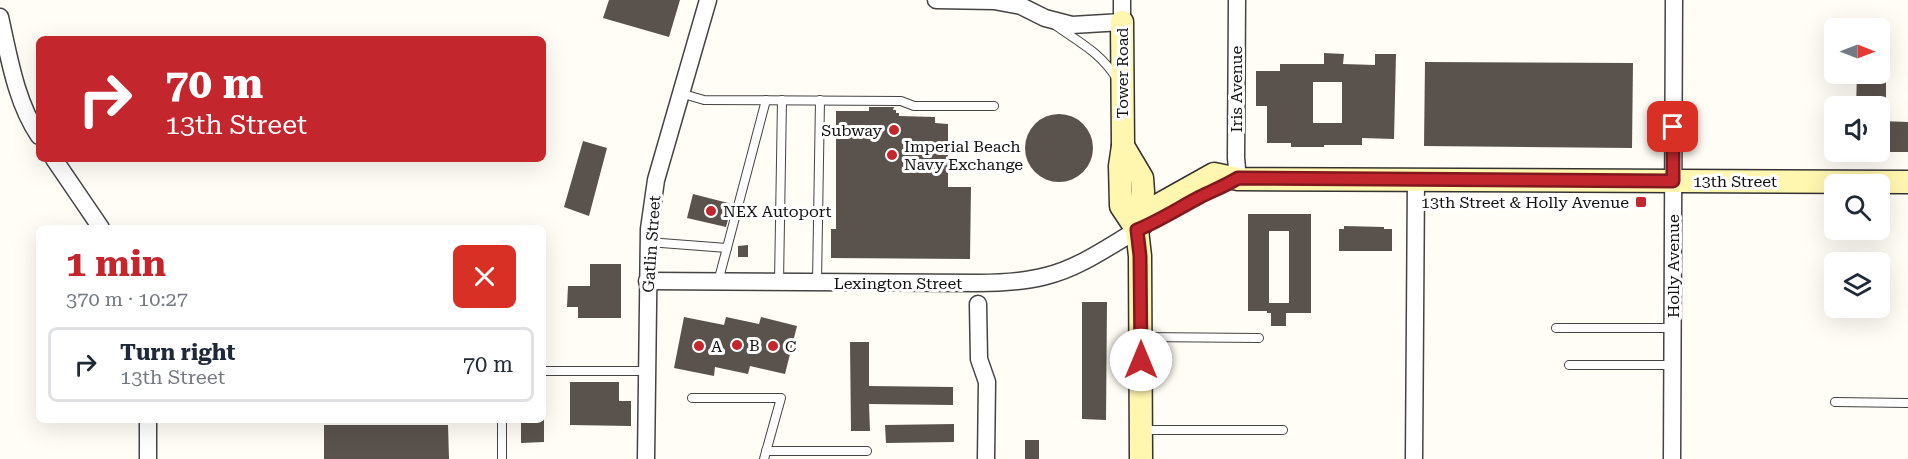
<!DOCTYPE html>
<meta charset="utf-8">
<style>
body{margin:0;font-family:"Roboto Serif",serif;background:#f2f2f3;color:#1f2937;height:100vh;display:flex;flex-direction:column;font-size:22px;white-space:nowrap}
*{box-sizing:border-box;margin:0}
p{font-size:20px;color:#747a83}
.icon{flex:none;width:33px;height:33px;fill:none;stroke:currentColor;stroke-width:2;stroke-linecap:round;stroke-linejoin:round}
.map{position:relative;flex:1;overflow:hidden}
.sheet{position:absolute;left:36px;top:225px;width:510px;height:198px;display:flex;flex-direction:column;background:#fff;border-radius:9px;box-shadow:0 6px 24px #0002}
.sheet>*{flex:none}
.top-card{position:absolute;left:36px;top:36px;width:510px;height:126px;border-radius:9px;box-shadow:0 6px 24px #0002;background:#c4262e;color:#fff;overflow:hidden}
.needle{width:39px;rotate:90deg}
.fabs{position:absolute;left:1824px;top:18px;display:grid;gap:12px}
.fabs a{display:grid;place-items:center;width:66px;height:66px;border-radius:9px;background:#fff;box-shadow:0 6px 24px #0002;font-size:30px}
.pin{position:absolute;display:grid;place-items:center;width:51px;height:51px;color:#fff;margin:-26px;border-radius:12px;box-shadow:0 3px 9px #0006}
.me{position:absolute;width:66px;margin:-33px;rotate:0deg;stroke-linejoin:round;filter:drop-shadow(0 0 4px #0008)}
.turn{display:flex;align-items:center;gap:21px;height:126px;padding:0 30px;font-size:27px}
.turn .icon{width:78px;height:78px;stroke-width:2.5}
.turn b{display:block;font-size:42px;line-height:51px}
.round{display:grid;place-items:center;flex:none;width:63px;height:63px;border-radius:9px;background:#f2f2f3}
.summary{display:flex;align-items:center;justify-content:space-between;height:102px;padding:0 30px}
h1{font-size:36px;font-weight:700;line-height:45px;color:#c4262e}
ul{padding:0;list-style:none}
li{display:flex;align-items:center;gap:18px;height:75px;margin:0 12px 9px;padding:0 18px;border:3px solid #e0e1e3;border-radius:9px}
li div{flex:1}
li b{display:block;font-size:22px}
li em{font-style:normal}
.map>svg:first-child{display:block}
</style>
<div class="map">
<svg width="1908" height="459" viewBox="0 0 1908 459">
<rect width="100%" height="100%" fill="#fffdf5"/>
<g fill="#5a524d" fill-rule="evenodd">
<path d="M609 0H680L669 37 603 18Z"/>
<path d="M1324 53 1344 54 1343 64 1375 65V54H1396L1394 139 1362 138V145H1324V147H1291V143H1267V106H1256V71H1280V64H1324ZM1313 82H1342V123H1313Z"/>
<path d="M1425 62 1633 63 1632 148 1424 146Z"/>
<path d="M1857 74H1886V106H1856Z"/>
<path d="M869 107H894L893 110H896V113H899V116L935 117V123L948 124V187H971L970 259 831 258V229H836V111H869Z"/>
<circle cx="1059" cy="148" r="34"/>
<path d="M1880 121 1908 122V152H1880Z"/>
<path d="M583 141 607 148 589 216 564 207Z"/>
<path d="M693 194 732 204 726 227 687 218Z"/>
<path d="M1248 214H1311V313H1286V326H1271V313H1267V311H1248ZM1269 231H1289V303H1269Z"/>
<path d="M1344 226 1384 227V229H1392V251H1339V229H1344Z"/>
<path d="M748 245V257H738V246Z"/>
<path d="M590 264H621V318H578V307H567L568 286H590Z"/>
<path d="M1082 302H1107L1106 420 1082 419Z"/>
<path d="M684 317 724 325 726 317 759 324 761 317 797 326 785 374 750 366 748 374 715 367 714 376 674 368Z"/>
<path d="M850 342H869V386L953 387V405L869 404 870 431H851Z"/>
<path d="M570 382H619V401H631V426L570 425Z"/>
<path d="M521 420H544V442L521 443Z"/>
<path d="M954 424V442L886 443 885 425Z"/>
<path d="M324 425H448L449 459H324Z"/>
<rect x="1025" y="440" width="14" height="19"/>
</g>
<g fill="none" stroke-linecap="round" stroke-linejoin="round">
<g stroke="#444" stroke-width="10">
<g id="lane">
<path d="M1055 25C1080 43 1100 52 1117 79"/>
<path d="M680 93 704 100 901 101 914 106H994"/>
<path d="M648 242 727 248"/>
<path d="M718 282 766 100"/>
<path d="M779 282 782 100"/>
<path d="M817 282 820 100"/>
<path d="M1556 328H1673"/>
<path d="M1141 337 1259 338"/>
<path d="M1569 365H1672"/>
<path d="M543 371H647"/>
<path d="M692 398H781L764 459"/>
<path d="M1835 402 1908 403"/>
<path d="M1142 430H1283"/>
<path d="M766 451H867"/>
<path d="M502 459V420"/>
</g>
</g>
<g stroke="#444" stroke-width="19">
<g id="street">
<path d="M936 0 994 1 1021 6 1045 18 1072 25 1122 22V0"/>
<path d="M1237 0 1236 158 1238 179"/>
<path d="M0 17C9 57 16 102 39 136"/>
<path d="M54 159 101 228"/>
<path d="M647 281 978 283C1001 283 1024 282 1046 276 1079 268 1108 247 1137 230"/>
<path d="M978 304 979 359 987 382 986 459"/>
<path d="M148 459V420"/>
<path d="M646 459 649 229 656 180 708 0"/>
<path d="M1414 459 1416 179"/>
<path d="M1672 459 1674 0"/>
</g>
</g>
<g stroke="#333" stroke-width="25">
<g id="secondary">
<path d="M1122 22 1123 146 1120 166 1121 206 1137 230"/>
<path d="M1123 146 1142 178 1143 192 1137 230 1140 256 1141 459"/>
<path d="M1137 230 1155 207 1214 174 1238 179 1908 182"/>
</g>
</g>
<use href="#lane" stroke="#fff" stroke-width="8"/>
<use href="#street" stroke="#fff" stroke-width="16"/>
<use href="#secondary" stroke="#fff6b0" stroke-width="22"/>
</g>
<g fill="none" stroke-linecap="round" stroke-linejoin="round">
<g stroke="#7f191e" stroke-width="15">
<path id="route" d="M1141 360 1140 256 1137 230C1159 221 1179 208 1200 197 1212 191 1225 186 1238 178L1673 181V127"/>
</g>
<use href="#route" stroke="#c4262e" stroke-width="10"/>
</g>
<g fill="#c4262e" stroke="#fff" stroke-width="2">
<circle cx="894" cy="130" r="6"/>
<circle cx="892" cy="155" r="6"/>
<rect x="1635" y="196" width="12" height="12" rx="3"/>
<circle cx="711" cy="211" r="6"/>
<circle cx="737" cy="345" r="6"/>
<circle cx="699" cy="346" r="6"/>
<circle cx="773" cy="346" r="6"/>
</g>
<g text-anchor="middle" stroke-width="6" stroke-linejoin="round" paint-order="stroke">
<g font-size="16" fill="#111" stroke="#fff">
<text transform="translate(1122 73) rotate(-90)" y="6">Tower Road</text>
<text transform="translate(1236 89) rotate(-90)" y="6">Iris Avenue</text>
<text x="1735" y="187">13th Street</text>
<text transform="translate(651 244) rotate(-86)" y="6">Gatlin Street</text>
<text transform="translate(1673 266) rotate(-90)" y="6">Holly Avenue</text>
<text x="898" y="289">Lexington Street</text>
</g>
<g font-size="16" fill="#111" stroke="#fff" text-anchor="start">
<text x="882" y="136" text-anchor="end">Subway</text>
<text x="904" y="152">Imperial Beach<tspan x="904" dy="18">Navy Exchange</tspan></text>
<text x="1629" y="208" text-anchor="end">13th Street &amp; Holly Avenue</text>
<text x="723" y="217">NEX Autoport</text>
<text x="749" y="351">B</text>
<text x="711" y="352">A</text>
<text x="785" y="352">C</text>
</g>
</g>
</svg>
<div class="fabs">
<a><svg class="needle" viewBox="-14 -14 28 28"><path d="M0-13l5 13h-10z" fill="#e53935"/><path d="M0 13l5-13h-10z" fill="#747a83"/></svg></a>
<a><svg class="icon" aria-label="sound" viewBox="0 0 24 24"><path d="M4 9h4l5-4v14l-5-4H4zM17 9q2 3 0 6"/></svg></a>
<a><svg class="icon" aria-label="search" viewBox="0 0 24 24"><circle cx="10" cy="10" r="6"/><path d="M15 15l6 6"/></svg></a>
<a><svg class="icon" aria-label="layers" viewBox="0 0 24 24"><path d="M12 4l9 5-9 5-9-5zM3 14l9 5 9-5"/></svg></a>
</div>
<div class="pin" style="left:1673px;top:127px;background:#d93025"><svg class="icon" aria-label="arrive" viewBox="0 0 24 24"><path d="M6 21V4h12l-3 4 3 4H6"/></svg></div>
<svg class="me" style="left:1141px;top:360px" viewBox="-20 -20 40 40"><circle r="19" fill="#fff"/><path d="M0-13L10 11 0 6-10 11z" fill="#c4262e"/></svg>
<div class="top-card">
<div class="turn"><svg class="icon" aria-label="right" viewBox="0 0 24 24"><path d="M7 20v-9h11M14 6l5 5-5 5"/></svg><div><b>70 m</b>13th Street</div></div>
</div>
<section class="sheet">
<div class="summary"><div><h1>1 min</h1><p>370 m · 10:27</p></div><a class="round" style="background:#d93025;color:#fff"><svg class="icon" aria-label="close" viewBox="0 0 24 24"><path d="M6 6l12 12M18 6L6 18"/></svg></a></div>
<ul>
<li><svg class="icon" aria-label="right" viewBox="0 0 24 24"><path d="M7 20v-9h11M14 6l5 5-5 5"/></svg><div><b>Turn right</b><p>13th Street</p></div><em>70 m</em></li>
</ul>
</section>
</div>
